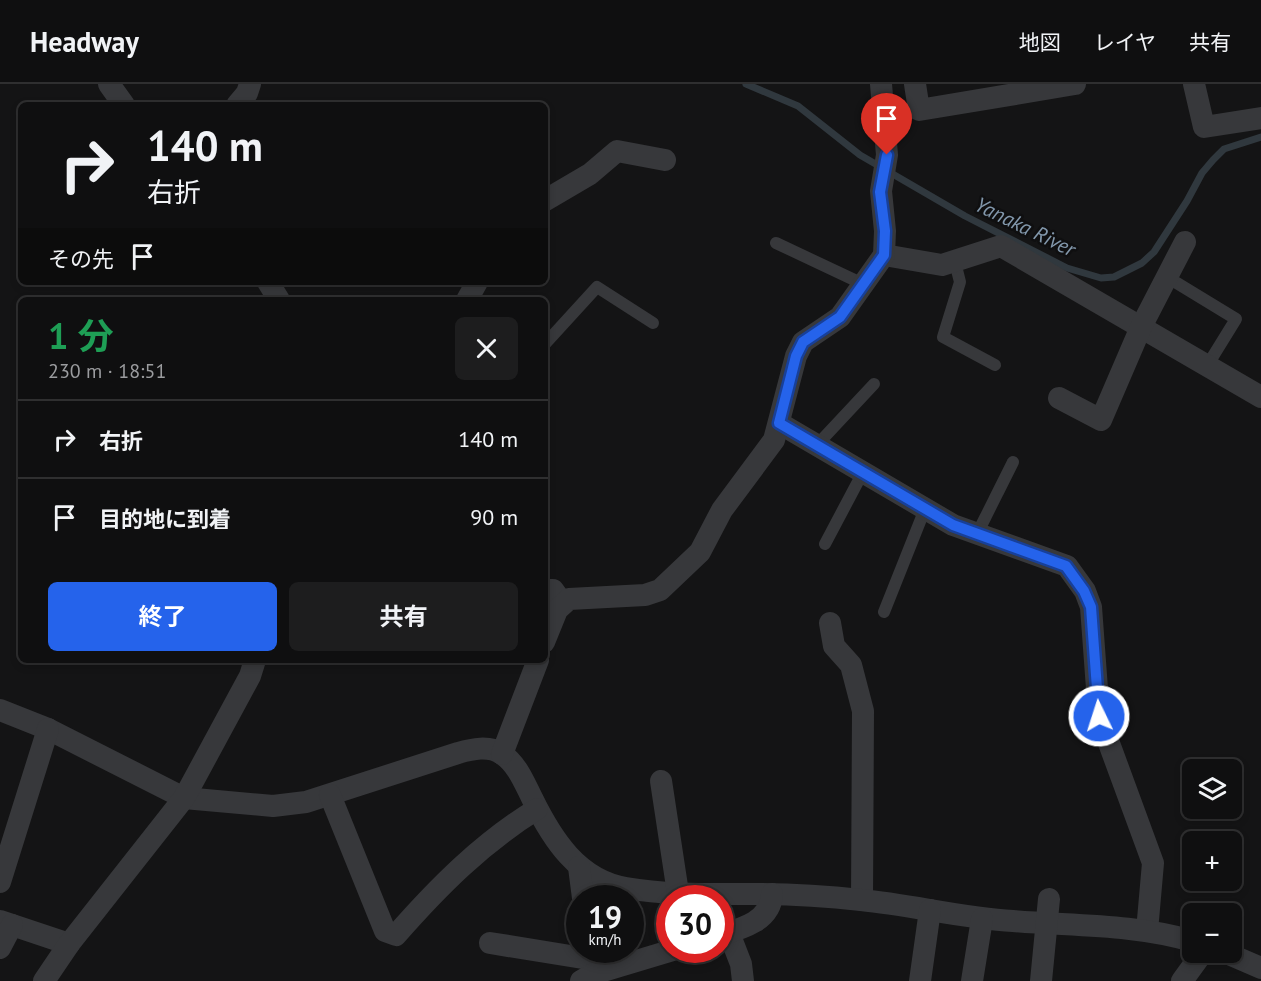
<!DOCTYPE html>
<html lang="ja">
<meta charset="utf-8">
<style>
body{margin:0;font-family:"PT Sans","Noto Sans JP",sans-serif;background:#1d1d1e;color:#f1f3f6;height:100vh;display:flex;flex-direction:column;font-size:22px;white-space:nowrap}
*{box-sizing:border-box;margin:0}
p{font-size:20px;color:#9b9c9f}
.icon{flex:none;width:33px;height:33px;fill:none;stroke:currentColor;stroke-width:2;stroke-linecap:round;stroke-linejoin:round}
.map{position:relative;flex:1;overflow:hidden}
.sheet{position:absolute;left:18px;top:213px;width:530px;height:366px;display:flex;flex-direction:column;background:#0f0f10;border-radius:9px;box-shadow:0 3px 9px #0003,0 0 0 2px #2f2f30}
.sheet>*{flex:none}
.guide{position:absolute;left:18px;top:18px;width:530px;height:183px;border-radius:9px;box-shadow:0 3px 9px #0003,0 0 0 2px #2f2f30;background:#0f0f10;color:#f1f3f6;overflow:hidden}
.tools{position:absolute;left:1182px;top:675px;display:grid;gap:12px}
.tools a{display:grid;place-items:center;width:60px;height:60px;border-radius:9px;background:#0f0f10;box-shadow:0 3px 9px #0003,0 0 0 2px #2f2f30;font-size:30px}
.speed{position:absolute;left:566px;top:801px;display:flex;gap:12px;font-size:30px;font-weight:700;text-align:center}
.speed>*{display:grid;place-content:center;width:78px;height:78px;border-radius:50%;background:#0f0f10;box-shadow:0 3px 9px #0003,0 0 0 2px #2f2f30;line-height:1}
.speed small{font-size:15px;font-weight:400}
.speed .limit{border:9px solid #d22;background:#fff;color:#111}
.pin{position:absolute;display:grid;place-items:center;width:51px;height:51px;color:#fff;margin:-62px -26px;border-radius:50% 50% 50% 0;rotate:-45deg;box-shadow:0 0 6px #0007}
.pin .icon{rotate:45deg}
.me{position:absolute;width:66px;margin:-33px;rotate:356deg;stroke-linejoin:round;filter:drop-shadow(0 0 4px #0008)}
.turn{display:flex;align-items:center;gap:21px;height:126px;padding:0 30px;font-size:27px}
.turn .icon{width:78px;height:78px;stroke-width:2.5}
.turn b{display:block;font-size:42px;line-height:51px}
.then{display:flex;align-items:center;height:57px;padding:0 30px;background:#0003;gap:12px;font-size:22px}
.round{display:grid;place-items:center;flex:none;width:63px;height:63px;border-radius:9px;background:#1d1d1e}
.summary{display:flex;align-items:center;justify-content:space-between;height:102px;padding:0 30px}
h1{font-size:36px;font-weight:700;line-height:45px;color:#1e9e55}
.cta{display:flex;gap:12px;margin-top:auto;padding:12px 30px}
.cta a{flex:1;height:69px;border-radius:9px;background:#2563eb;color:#fff;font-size:24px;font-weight:700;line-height:69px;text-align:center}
.cta a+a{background:#1d1d1e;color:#f1f3f6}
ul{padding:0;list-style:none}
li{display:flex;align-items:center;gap:18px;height:78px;padding:0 30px;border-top:2px solid #2f2f30}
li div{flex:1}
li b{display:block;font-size:22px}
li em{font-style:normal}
header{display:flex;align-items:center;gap:36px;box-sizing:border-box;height:84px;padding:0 30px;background:#0f0f10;border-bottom:2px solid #2f2f30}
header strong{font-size:28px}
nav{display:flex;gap:33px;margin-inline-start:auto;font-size:21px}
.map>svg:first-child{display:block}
</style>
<header>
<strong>Headway</strong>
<nav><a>地図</a><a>レイヤ</a><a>共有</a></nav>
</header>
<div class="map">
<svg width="1261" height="897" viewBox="0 0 1261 897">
<rect width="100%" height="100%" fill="#141415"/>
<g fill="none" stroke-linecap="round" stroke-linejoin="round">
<path stroke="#30383e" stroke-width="7" d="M746 0 798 22 860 71 965 132 1067 184 1101 194 1114 193 1142 179 1154 168 1187 117 1202 89 1213 76 1224 65 1261 53"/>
<g stroke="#37383b" stroke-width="12">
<path d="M776 159 863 200"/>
<path d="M955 178 960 198 943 253 995 281"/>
<path d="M1167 193 1236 235 1207 282"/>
<path d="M544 261 597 203 653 239"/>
<path d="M816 362 874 300"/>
<path d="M977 450 1013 378"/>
<path d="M825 460 862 390"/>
<path d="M884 528 925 425"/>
</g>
<g stroke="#37383b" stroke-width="22">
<path d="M109 0 124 21"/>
<path d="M881 0 887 71 881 107 885 147 884 171 942 181 1001 162 1261 313"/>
<path d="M915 0 919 26 1075 0"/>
<path d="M1194 0 1204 43 1261 34"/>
<path d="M237 21 247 9 250 0"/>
<path d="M544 117 590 90 617 67 665 76"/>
<path d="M268 198 279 216"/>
<path d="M467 216 477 198"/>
<path d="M1059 314 1101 336 1141 243 1185 158"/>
<path d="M779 339 953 441 1067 482 1085 507 1091 523 1099 632 1153 779 1147 847"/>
<path d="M544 506H553L563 520"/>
<path d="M830 539 834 562 851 581 863 627 862 816"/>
<path d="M544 558 557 526 569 515 645 511 660 506 700 468 722 426 774 356 796 272 803 258 840 233 884 171"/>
<path d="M0 626 48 645 184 714 273 722 306 718 458 669C472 665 489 661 502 670 517 680 524 698 532 714 552 755 578 796 626 804 666 811 707 810 748 810 785 810 823 812 861 816 912 821 962 834 1013 837 1072 842 1135 840 1192 857"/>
<path d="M502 670 538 576"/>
<path d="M661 697 678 809"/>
<path d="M330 711 385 847 396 851C439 802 482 759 537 725"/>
<path d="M579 783 583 814"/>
<path d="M0 798 48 645"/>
<path d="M0 837 69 860"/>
<path d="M729 849 741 880 743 897"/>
<path d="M720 851C741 845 771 837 772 810"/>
<path d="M490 859 595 876"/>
<path d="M0 864 12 841"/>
<path d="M1224 868 1261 884"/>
<path d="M44 897 69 860 184 714 250 592 255 576"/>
<path d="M581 897 593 890 673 866"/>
<path d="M920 897 930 826"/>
<path d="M972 897 982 835"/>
<path d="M1041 897 1049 815"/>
<path d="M1182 897 1203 868"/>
</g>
</g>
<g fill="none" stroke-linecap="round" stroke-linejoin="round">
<g stroke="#184099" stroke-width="15">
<path id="route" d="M887 71 880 108 885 147 884 171 840 233 803 258 796 272 779 339 953 441 1066 482 1084 507 1091 523 1099 632"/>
</g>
<use href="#route" stroke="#2563eb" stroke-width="10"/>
</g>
<g text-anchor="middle" stroke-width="5" stroke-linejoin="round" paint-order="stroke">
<g font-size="21" font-style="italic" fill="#8297ab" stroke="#0f0f10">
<text transform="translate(1025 143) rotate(26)" y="7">Yanaka River</text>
</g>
</g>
</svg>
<div class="tools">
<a><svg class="icon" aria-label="layers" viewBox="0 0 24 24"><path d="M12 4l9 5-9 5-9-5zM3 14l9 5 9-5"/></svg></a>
<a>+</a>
<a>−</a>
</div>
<div class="speed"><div>19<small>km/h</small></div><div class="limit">30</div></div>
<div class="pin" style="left:887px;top:71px;background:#d93025"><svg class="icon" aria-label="arrive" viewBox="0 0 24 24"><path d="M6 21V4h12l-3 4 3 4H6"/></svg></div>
<svg class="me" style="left:1099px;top:632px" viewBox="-20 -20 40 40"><circle r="17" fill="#2563eb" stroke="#fff" stroke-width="3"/><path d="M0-11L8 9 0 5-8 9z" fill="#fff"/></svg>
<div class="guide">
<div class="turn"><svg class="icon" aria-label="right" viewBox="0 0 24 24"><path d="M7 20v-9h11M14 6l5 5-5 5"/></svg><div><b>140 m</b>右折</div></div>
<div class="then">その先<svg class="icon" aria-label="arrive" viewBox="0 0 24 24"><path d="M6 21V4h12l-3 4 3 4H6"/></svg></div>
</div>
<section class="sheet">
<div class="summary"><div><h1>1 分</h1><p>230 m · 18:51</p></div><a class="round"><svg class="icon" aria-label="close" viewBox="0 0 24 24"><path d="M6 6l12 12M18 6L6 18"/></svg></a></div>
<ul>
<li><svg class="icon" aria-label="right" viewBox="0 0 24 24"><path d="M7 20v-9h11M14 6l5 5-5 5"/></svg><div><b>右折</b></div><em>140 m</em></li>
<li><svg class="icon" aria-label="arrive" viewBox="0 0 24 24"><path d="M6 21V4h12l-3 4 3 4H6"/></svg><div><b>目的地に到着</b></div><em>90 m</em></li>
</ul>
<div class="cta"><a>終了</a><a>共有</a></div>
</section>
</div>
